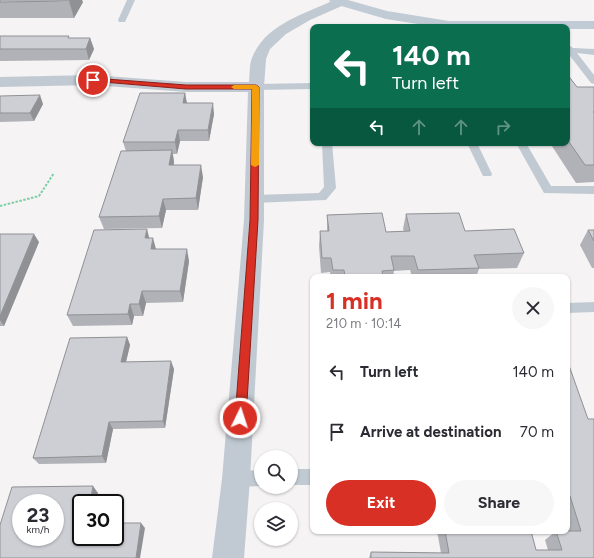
<!DOCTYPE html>
<meta charset="utf-8">
<style>
body{margin:0;font-family:Figtree,sans-serif;background:#f7f7f7;color:#2b2b33;height:100vh;display:flex;flex-direction:column;font-size:15px;white-space:nowrap}
*{box-sizing:border-box;margin:0}
p{font-size:13px;color:#7c7c81}
.icon{flex:none;width:22px;height:22px;fill:none;stroke:currentColor;stroke-width:2;stroke-linecap:round;stroke-linejoin:round}
.map{position:relative;flex:1;overflow:hidden}
.details{position:absolute;left:310px;top:274px;width:260px;height:260px;display:flex;flex-direction:column;background:#fff;border-radius:8px;box-shadow:0 1px 3px #0004}
.details>*{flex:none}
.guide{position:absolute;left:310px;top:24px;width:260px;height:122px;border-radius:8px;box-shadow:0 1px 3px #0004;background:#0b6e4f;color:#fff;overflow:hidden}
.controls{position:absolute;left:254px;top:450px;display:grid;gap:8px}
.controls a{display:grid;place-items:center;width:44px;height:44px;border-radius:50%;background:#fff;box-shadow:0 1px 3px #0004;font-size:20px}
.speed{position:absolute;left:12px;top:494px;display:flex;gap:8px;font-size:20px;font-weight:700;text-align:center}
.speed>*{display:grid;place-content:center;width:52px;height:52px;border-radius:50%;background:#fff;box-shadow:0 1px 3px #0004;line-height:1}
.speed small{font-size:10px;font-weight:400}
.speed .limit{border:2px solid #111;border-radius:6px;background:#fff;color:#111}
.pin{position:absolute;display:grid;place-items:center;width:34px;height:34px;color:#fff;margin:-17px;border:2px solid #fff;border-radius:50%;box-shadow:0 1px 4px #0007}
.me{position:absolute;width:44px;margin:-22px;rotate:4deg;stroke-linejoin:round;filter:drop-shadow(0 0 3px #0008)}
.turn{display:flex;align-items:center;gap:14px;height:84px;padding:0 16px;font-size:18px}
.turn .icon{width:52px;height:52px;stroke-width:2.5}
.turn b{display:block;font-size:28px;line-height:34px}
.lanes{display:flex;align-items:center;height:38px;padding:0 16px;background:#0003;justify-content:center;gap:20px;direction:ltr}
.lanes .off{opacity:.35}
.round{display:grid;place-items:center;flex:none;width:42px;height:42px;border-radius:21px;background:#f7f7f7}
.summary{display:flex;align-items:center;justify-content:space-between;height:68px;padding:0 16px}
h1{font-size:24px;font-weight:700;line-height:30px;color:#d93025}
.action{display:flex;gap:8px;margin-top:auto;padding:8px 16px}
.action a{flex:1;height:46px;border-radius:24px;background:#d93025;color:#fff;font-size:16px;font-weight:700;line-height:46px;text-align:center}
.action a+a{background:#f7f7f7;color:#2b2b33}
ul{padding:0;list-style:none}
li{display:flex;align-items:center;gap:12px;height:60px;padding:0 16px}
li div{flex:1}
li b{display:block;font-size:15px}
li em{font-style:normal}
.map>svg:first-child{display:block}
</style>
<div class="map">
<svg width="594" height="558" viewBox="0 0 594 558">
<rect width="100%" height="100%" fill="#f5f3f3"/>
<g fill="none" stroke-linecap="round" stroke-linejoin="round">
<path stroke="#7ad0a6" stroke-width="2" stroke-dasharray="2.5 1.5" stroke-linecap="butt" d="M0 206 39 196 54 173"/>
<g fill="#c1cad2" fill-rule="evenodd">
<path d="M127 0H135L125 22H119L118 20Z"/>
<path d="M567 44 573 48 594 49V55L577 53 594 75V84L591 83 567 52Z"/>
<path d="M313 83V89L256 90 251 87 256 84Z"/>
<path d="M322 143H332L336 188 326 200 254 203 250 202 248 199 250 196 254 195 319 193 324 187Z"/>
<path d="M467 143H477L492 174 491 176H483Z"/>
<path d="M516 143H526L551 186H594V194L544 193Z"/>
<path d="M594 302V312L567 313V303Z"/>
<rect x="291" y="469" width="22" height="16"/>
<path d="M261 470V486L236 487 230 485 227 479 230 473 236 471Z"/>
</g>
<path fill="#c1cad2" fill-rule="evenodd" d="M334 0H345L346 2 344 5 310 20 286 34 270 49 266 59 264 87V220L250 479 244 558H212L222 479 244 220 248 92H186L93 85 0 87V77L93 75 186 82H249C250 74 249 65 252 58 265 24 305 14 334 0Z"/>
<path fill="#c1cbd6" fill-rule="evenodd" d="M329 0H348L387 11 449 21H594V29H567V27H437L386 19 331 3Z"/>
</g>
<g fill="#b0b2b7">
<path d="M0 0 83 2 74 18H0Z"/>
<path d="M0 36 70 38H90L94 49 89 60 0 61Z"/>
<path d="M567 74 577 87H594V182L576 183 550 143H567Z"/>
<path d="M185 93 187 103 214 114 209 141H180L177 154H173L174 162V165L203 177 198 210H166L162 228 104 229 99 217 126 151 123 142Z"/>
<path d="M0 96 43 104 34 121 0 122Z"/>
<path d="M406 214 465 231 524 253 517 268 479 269 476 277H412L410 270 394 271 393 277H331L330 272 321 273 319 246 320 231H327V215L386 232 404 231 403 229Z"/>
<path d="M588 230H594V268H592L580 245Z"/>
<path d="M0 234 39 242 4 326H0Z"/>
<path d="M149 238 156 249 189 261 183 302 146 303 143 316H134L132 325 73 326 67 315Z"/>
<path d="M127 337 130 345 126 362 174 369 165 428 113 429 106 463 39 464 33 458Z"/>
<path d="M567 360 594 558H369L371 552 441 553 437 531H531L536 550H548L545 540 556 531H567Z"/>
</g>
<g fill="#909195">
<path d="M70 0H82L83 2 74 18 69 1Z"/>
<path d="M90 38 94 49 89 60 86 49Z"/>
<path d="M185 93 187 105 183 103Z"/>
<path d="M40 95 43 104 34 121 30 113Z"/>
<path d="M213 103 214 114 209 141 208 130Z"/>
<path d="M178 130 180 141 177 154 175 142Z"/>
<path d="M172 150 174 162 171 177 169 165Z"/>
<path d="M201 165 203 177 198 210 196 198Z"/>
<path d="M163 199 166 210 162 228 159 216Z"/>
<path d="M147 229 150 241 145 238Z"/>
<path d="M34 234 39 242 4 326 0 320V316Z"/>
<path d="M153 238 156 249H151Z"/>
<path d="M187 249 189 261 183 302 180 291Z"/>
<path d="M142 291 146 303 143 316 139 304Z"/>
<path d="M130 304 134 316 132 325 128 314Z"/>
<path d="M127 337 130 345 124 370 121 362Z"/>
<path d="M171 361 174 369 165 428 163 421Z"/>
<path d="M109 422 113 429 106 463 102 456Z"/>
<path d="M93 486 98 493 96 503H90Z"/>
<path d="M141 523 145 528 140 558H136Z"/>
</g>
<g fill="#cdcfd5" stroke="#909195" fill-rule="evenodd">
<path d="M0 0H70L69 1 0 2Z"/>
<path d="M0 36H69L68 38H90L86 49H0Z"/>
<path d="M567 74 577 87H594V112H593H594V165H585L567 139Z"/>
<path d="M140 93H185L183 103H213L208 130H178L175 142H123Z"/>
<path d="M40 95 30 113H0V96Z"/>
<path d="M172 150 169 165H201L196 198 163 199 159 216 99 217 121 151Z"/>
<path d="M382 213 386 232 410 231 406 214 459 213 465 231 514 229 524 253 474 255 479 268 418 270 414 256H391L394 270 382 271 383 277H345L344 270H333L331 258H322L320 231H329L327 215Z"/>
<path d="M147 229 145 238H153L151 249H187L180 291H142L139 304H130L128 314 67 315 94 230Z"/>
<path d="M588 230H594V241Z"/>
<path d="M0 234H34L0 316Z"/>
<path d="M127 337 121 362 171 361 163 421 109 422 102 456 33 458 70 338Z"/>
<path d="M567 360 588 419H594V558H371V552L449 553 445 531H531L536 550H562L556 531H581L570 496H567Z"/>
<path d="M93 486 90 503H81V537H115V523H141L136 558H0V525L12 487ZM21 503H55V537H21Z"/>
</g>
<path fill="#d93025" stroke="#8d1f18" d="M93 78 186 85H256L259 87 258 220 246 418 244 421 240 423 236 421 235 418 250 220 252 89H186L91 81V79Z"/>
<path fill="#f59e0b" d="M256 85 259 87V165L255 167 251 165 252 89H234L231 87 234 85Z"/>
</svg>
<div class="controls">
<a><svg class="icon" aria-label="search" viewBox="0 0 24 24"><circle cx="10" cy="10" r="6"/><path d="M15 15l6 6"/></svg></a>
<a><svg class="icon" aria-label="layers" viewBox="0 0 24 24"><path d="M12 4l9 5-9 5-9-5zM3 14l9 5 9-5"/></svg></a>
</div>
<div class="speed"><div>23<small>km/h</small></div><div class="limit">30</div></div>
<div class="pin" style="left:93px;top:80px;background:#d93025"><svg class="icon" aria-label="arrive" viewBox="0 0 24 24"><path d="M6 21V4h12l-3 4 3 4H6"/></svg></div>
<svg class="me" style="left:240px;top:418px" viewBox="-20 -20 40 40"><circle r="17" fill="#d93025" stroke="#fff" stroke-width="3"/><path d="M0-11L8 9 0 5-8 9z" fill="#fff"/></svg>
<div class="guide">
<div class="turn"><svg class="icon" aria-label="left" viewBox="0 0 24 24"><path d="M17 20v-9H6M10 6l-5 5 5 5"/></svg><div><b>140 m</b>Turn left</div></div>
<div class="lanes"><svg class="icon" aria-label="left" viewBox="0 0 24 24"><path d="M17 20v-9H6M10 6l-5 5 5 5"/></svg><svg class="icon off" aria-label="ahead" viewBox="0 0 24 24"><path d="M12 20V5M6 11l6-6 6 6"/></svg><svg class="icon off" aria-label="ahead" viewBox="0 0 24 24"><path d="M12 20V5M6 11l6-6 6 6"/></svg><svg class="icon off" aria-label="right" viewBox="0 0 24 24"><path d="M7 20v-9h11M14 6l5 5-5 5"/></svg></div>
</div>
<section class="details">
<div class="summary"><div><h1>1 min</h1><p>210 m · 10:14</p></div><a class="round"><svg class="icon" aria-label="close" viewBox="0 0 24 24"><path d="M6 6l12 12M18 6L6 18"/></svg></a></div>
<ul>
<li><svg class="icon" aria-label="left" viewBox="0 0 24 24"><path d="M17 20v-9H6M10 6l-5 5 5 5"/></svg><div><b>Turn left</b></div><em>140 m</em></li>
<li><svg class="icon" aria-label="arrive" viewBox="0 0 24 24"><path d="M6 21V4h12l-3 4 3 4H6"/></svg><div><b>Arrive at destination</b></div><em>70 m</em></li>
</ul>
<div class="action"><a>Exit</a><a>Share</a></div>
</section>
</div>
